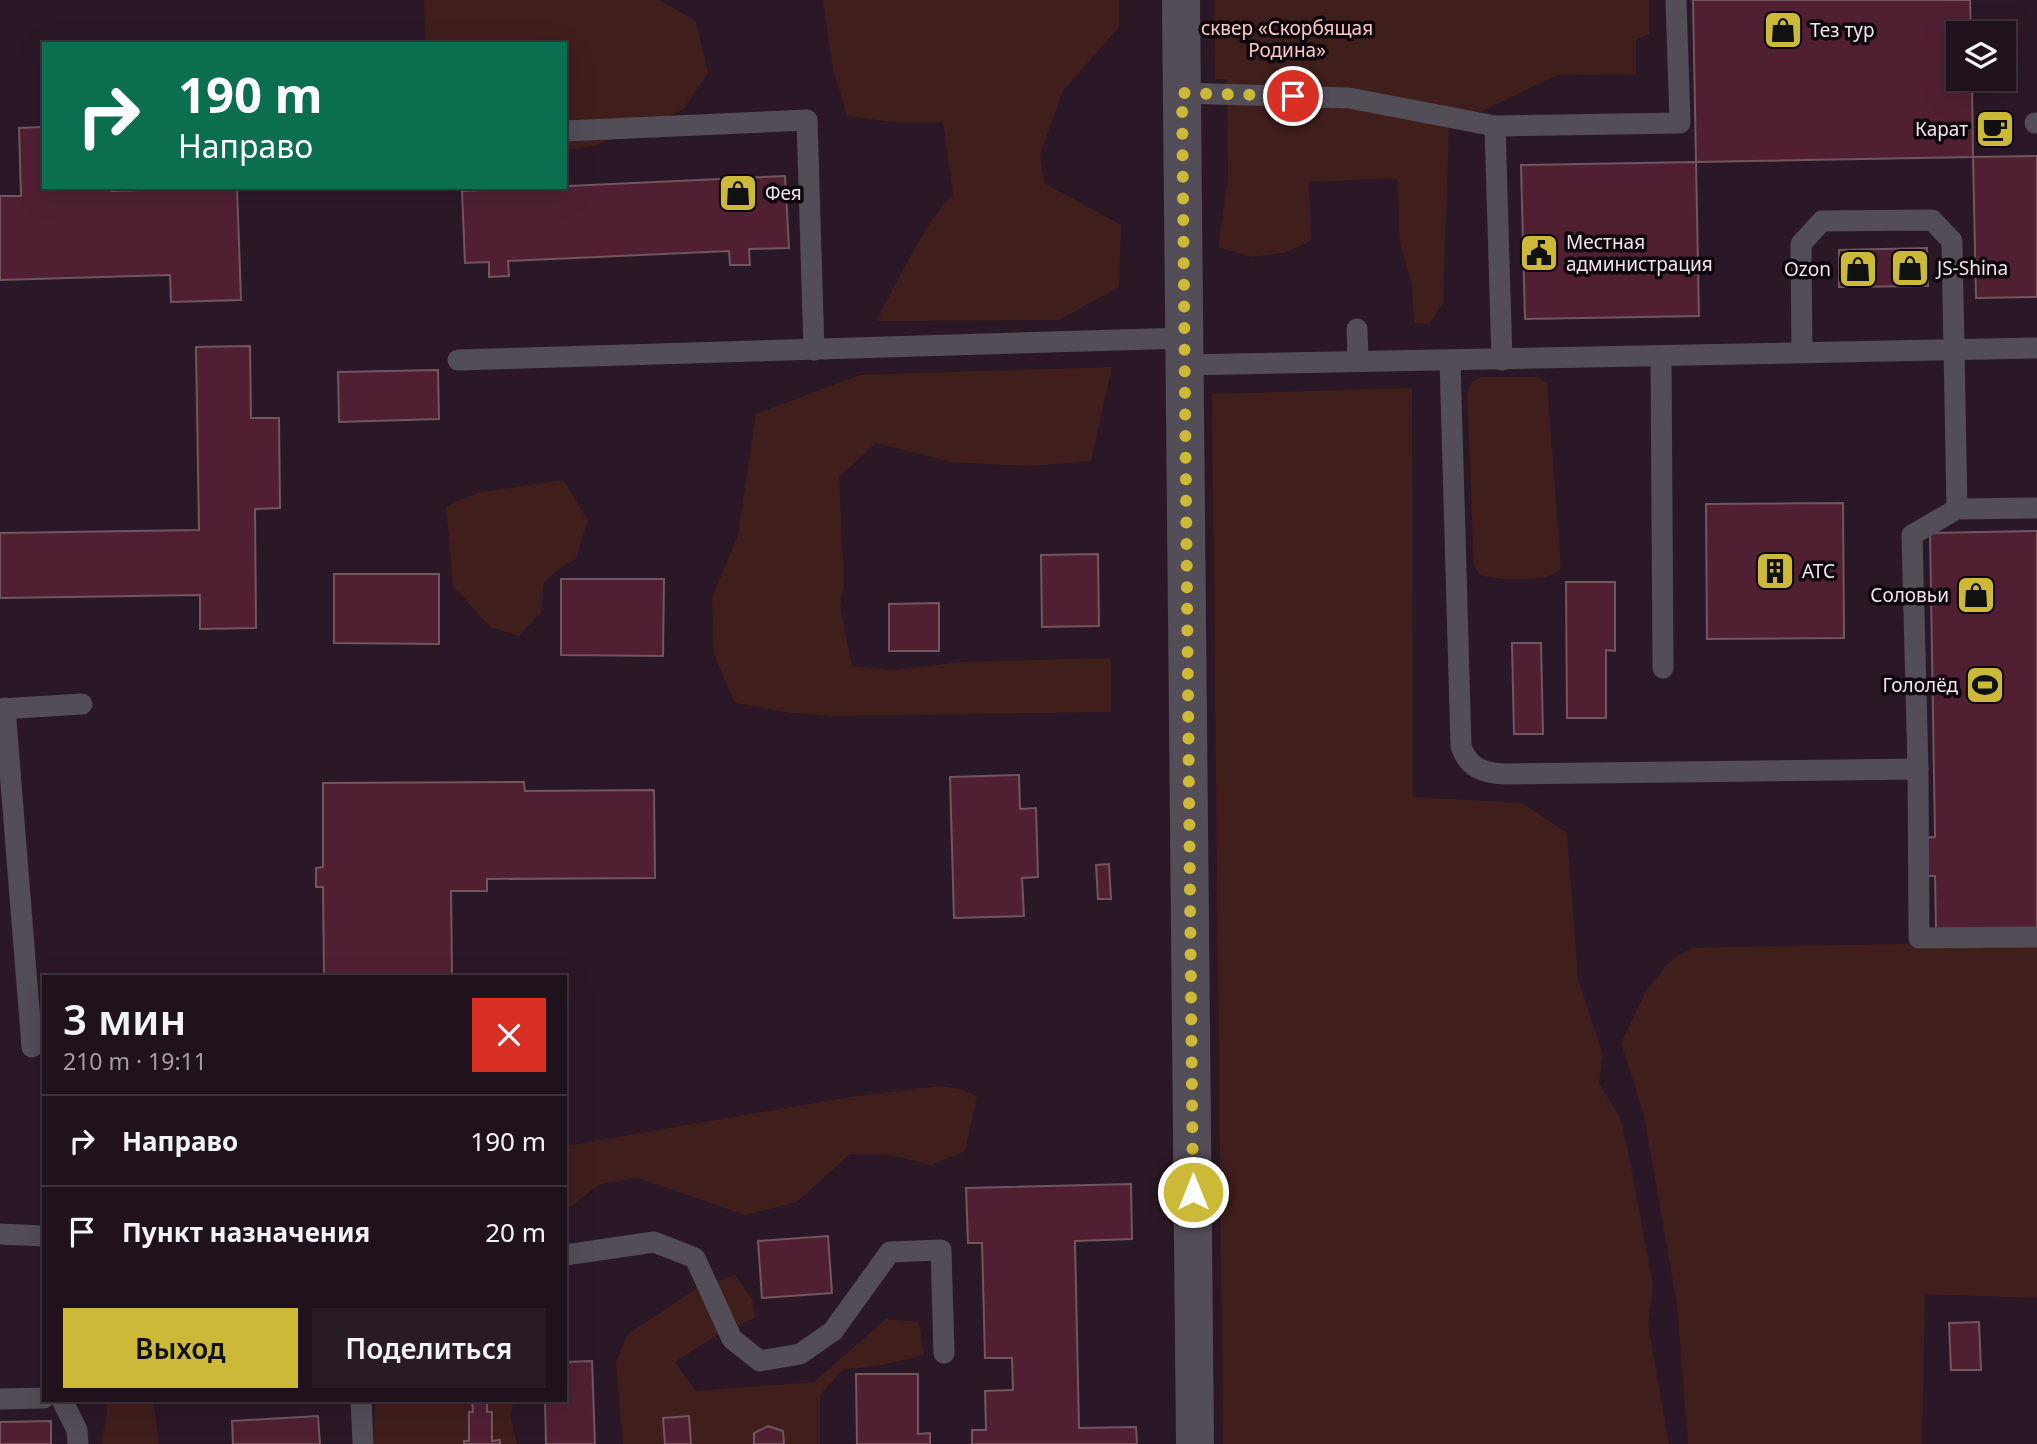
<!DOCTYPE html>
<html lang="ru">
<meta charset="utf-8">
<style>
body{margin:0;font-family:"Noto Sans",sans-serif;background:#281b26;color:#f1f3f6;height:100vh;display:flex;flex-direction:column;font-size:26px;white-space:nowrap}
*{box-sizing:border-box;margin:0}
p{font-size:23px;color:#a29ea4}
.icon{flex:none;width:38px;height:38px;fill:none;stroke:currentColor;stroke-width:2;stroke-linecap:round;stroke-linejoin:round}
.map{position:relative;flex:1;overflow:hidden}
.panel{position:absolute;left:42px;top:975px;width:525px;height:427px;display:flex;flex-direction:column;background:#20121d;border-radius:0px;box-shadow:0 7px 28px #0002,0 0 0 2px #3d323b}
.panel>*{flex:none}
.guide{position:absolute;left:42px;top:42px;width:525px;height:147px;border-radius:0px;box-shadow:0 7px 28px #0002,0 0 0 2px #3d323b;background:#0b6e4f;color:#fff;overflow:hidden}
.controls{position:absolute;left:1946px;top:21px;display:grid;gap:14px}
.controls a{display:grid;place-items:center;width:70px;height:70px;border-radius:0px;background:#20121d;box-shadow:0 7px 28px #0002,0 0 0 2px #3d323b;font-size:35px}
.pin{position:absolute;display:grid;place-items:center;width:60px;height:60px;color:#fff;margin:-30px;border:4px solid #fff;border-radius:50%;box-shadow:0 2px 7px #0007}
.me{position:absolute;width:77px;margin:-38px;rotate:0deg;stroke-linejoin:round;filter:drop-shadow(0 0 5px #0008)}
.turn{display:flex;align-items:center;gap:24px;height:147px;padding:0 21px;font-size:32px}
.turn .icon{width:91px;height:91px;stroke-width:2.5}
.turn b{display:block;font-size:49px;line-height:60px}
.round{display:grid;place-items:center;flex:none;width:74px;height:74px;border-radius:0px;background:#281b26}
.summary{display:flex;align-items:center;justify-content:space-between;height:119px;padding:0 21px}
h1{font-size:42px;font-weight:600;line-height:52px}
.action{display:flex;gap:14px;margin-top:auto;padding:14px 21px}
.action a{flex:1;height:80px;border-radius:0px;background:#cdb938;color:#111;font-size:28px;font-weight:600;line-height:80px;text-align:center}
.action a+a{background:#281b26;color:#f1f3f6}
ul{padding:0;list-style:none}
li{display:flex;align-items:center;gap:21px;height:91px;padding:0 21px;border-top:2px solid #3d323b}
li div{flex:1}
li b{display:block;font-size:26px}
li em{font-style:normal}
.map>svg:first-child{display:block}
</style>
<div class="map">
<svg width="2037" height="1444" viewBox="0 0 2037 1444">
<rect width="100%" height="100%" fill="#2a1827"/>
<g fill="#3f1e1c">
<path d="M424 0H659L696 21 708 73 683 110 594 146 565 150V44H426Z"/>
<path d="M823 0H1119V27L1063 91 1040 154 1044 183 1121 225 1119 287 1059 320 876 321C898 282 922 226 953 194L943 122H891L847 116 833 68Z"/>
<path d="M1214 0H1649V34L1636 40V74L1557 75 1449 127 1443 303 1429 324 1414 323 1412 284 1400 244 1397 178 1309 182 1311 241 1284 253 1252 257 1218 247 1228 179 1227 79H1215Z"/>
<path d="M1112 367 1091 461 1029 466 951 462 876 443 839 477 844 583 840 607 852 666 893 670 962 662 1111 658V712L834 716 792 713 735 703 714 654 712 598 738 535 756 414 860 375Z"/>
<path d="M1482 377H1538L1547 383 1561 568C1550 584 1497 580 1480 575L1474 565 1467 391 1472 382Z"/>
<path d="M1412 388 1413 797 1522 803 1567 833 1578 979 1603 1055 1599 1083 1621 1119 1628 1150 1653 1285 1648 1324 1669 1444H1223L1212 394Z"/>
<path d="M563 480 588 520 576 559 560 568 544 583 541 612 519 636 490 627 453 586 446 506 480 492Z"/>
<path d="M1899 944H2037V1298L1925 1294 1922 1444H1688L1677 1305 1644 1115 1621 1043 1646 991 1671 960 1692 948Z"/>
<path d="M940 1086 961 1089 977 1096 965 1151 931 1165 885 1154H850L797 1202 745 1215 638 1178 600 1184 565 1211V1146L850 1097Z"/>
<path d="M735 1275 752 1299 755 1318 722 1332 675 1362 695 1391 814 1382 886 1319 919 1322 924 1355 882 1365 842 1370 820 1395V1444H623L616 1362 628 1334 696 1289Z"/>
<path d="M105 1400H153L159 1444H102C101 1427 111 1419 105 1400Z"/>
<path d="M375 1400H513L511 1418 517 1444H374Z"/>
</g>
<g fill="#502032" stroke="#71565e" stroke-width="2">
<path d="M1693 0H1970L1971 33H1958V79H1972L1973 157 1696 162Z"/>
<path d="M44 127V187H112V191L237 187 241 300 171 302 170 275 0 280V196H21L19 128Z"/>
<path d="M2037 156V297L1976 298 1973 157Z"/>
<path d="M1696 162 1699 316 1525 319 1521 165Z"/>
<path d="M785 176 789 248 749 249 750 265H730L729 251 508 261 509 276 489 277V262L465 263 462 191Z"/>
<path d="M1927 248 1928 286 1839 287V250Z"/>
<path d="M250 346 251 418H279L280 508 255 509 256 628 200 629V595L0 598V533L199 530 196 347Z"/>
<path d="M438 370 439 419 339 422 338 372Z"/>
<path d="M1843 503 1844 638 1707 639 1706 504Z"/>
<path d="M2037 531V928L1936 930 1935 876H1923L1922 838 1935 837 1930 533Z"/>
<path d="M1098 554 1099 626 1042 627 1041 555Z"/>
<path d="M334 574H439V644L334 643Z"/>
<path d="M561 579H664L663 656 561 655Z"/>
<path d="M1566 582H1615V651L1606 650V718H1567Z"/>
<path d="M939 603V651H889V604Z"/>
<path d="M1512 643H1541L1543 734H1514Z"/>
<path d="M1019 775 1020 809 1036 808 1038 877 1022 878 1024 916 954 918 950 777Z"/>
<path d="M524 782 525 791 654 790 655 878 487 879V891H451L452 976H324L323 887H316V868L323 867V783Z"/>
<path d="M1109 864 1111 899H1098L1096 865Z"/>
<path d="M1131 1184 1132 1239 1075 1241 1079 1428 1136 1427 1137 1444H972V1430H986L985 1391 1013 1390 1012 1358H985L982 1243H968L966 1188Z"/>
<path d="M828 1236 832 1293 762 1298 758 1241Z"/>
<path d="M1979 1322 1981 1370H1951L1949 1323Z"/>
<path d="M592 1361 595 1444H546L545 1400H565V1362Z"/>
<path d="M856 1374H918V1434L930 1433V1444H857Z"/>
<path d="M472 1400H487V1412H492V1441L500 1440V1444H464V1441H469V1412H473Z"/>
<path d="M318 1416 320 1444H233L232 1421Z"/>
<path d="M689 1416 691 1444H665L663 1418Z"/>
<path d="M51 1421V1444H0V1422Z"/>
<path d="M768 1426 783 1431 784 1444H754V1433Z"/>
</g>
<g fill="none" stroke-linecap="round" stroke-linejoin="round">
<g stroke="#524d57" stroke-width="21">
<path d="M1182 93 1349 98 1495 126 1680 123 1676 0"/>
<path d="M2035 123H2037"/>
<path d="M1495 126 1502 360"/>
<path d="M565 131 807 120 814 350"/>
<path d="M1357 329 1358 361"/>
<path d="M1802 352 1801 244 1822 221 1932 220 1952 241 1957 509"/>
<path d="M1661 356 1663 668"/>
<path d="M458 360 1185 338"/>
<path d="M1450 360 1461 746C1468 768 1483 773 1505 774L1918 769"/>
<path d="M1185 365 2037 348"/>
<path d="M2037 508 1957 509 1912 535 1918 769 1919 938 2037 937"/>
<path d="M5 708 32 1047"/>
<path d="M0 709 82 704"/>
<path d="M0 1234 44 1236"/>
<path d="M565 1255 654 1242 695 1258 732 1339 760 1361 800 1354 833 1331 890 1252 941 1250 944 1353"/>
<path d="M0 1399 44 1398"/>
<path d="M62 1400 77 1430 78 1444"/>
<path d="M361 1400 363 1444"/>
</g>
<path stroke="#524d57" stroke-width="38" d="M1181 0 1195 1444"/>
</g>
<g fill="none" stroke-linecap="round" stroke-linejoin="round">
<path stroke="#cdb938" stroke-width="12" stroke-dasharray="0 21.6" d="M1193 1192 1182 93 1293 96"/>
</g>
<defs>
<g id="shop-square" transform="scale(2.0125)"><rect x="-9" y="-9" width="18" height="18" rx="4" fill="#cdb938" stroke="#0d060c"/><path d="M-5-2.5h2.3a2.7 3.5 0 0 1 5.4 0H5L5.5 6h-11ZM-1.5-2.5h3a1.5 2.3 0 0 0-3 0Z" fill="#111"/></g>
<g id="cafe-square" transform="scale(2.0125)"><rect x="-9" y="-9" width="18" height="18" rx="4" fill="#cdb938" stroke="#0d060c"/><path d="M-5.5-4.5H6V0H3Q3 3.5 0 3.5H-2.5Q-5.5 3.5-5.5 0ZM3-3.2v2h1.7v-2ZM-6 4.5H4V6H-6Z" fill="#111"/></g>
<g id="civic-square" transform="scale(2.0125)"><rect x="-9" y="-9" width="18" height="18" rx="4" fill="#cdb938" stroke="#0d060c"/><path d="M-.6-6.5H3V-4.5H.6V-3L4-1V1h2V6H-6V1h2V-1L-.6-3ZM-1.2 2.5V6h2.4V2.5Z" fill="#111"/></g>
<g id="building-square" transform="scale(2.0125)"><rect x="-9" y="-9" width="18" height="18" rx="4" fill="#cdb938" stroke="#0d060c"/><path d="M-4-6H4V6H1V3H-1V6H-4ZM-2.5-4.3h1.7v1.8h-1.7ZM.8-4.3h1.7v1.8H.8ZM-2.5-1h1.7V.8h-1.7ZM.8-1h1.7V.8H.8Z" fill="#111"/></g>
<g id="stadium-square" transform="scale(2.0125)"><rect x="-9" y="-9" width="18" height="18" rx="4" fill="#cdb938" stroke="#0d060c"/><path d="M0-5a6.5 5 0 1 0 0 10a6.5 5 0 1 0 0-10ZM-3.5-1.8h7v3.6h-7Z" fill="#111"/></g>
</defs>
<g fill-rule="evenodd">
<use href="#shop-square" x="1783" y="30"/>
<use href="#cafe-square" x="1995" y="129"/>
<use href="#shop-square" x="738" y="193"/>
<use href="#civic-square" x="1539" y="253"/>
<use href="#shop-square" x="1910" y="268"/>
<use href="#shop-square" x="1858" y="269"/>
<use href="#building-square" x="1775" y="571"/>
<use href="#shop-square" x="1976" y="595"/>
<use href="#stadium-square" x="1985" y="685"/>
</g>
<g text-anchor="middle" stroke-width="7" stroke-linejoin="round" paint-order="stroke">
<g font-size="19" fill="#fec7c2" stroke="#0d060c">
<text x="1287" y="35">сквер «Скорбящая<tspan x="1287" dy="22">Родина»</tspan></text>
</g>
<g font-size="19" fill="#f0e4ee" stroke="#0d060c" text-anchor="start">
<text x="1810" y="37">Тез тур</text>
<text x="1968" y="136" text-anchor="end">Карат</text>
<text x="765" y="200">Фея</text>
<text x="1566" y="249">Местная<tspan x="1566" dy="22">администрация</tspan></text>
<text x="1937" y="275">JS-Shina</text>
<text x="1831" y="276" text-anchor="end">Ozon</text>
<text x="1802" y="578">АТС</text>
<text x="1949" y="602" text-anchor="end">Соловьи</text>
<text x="1958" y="692" text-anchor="end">Гололёд</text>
</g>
</g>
</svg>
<div class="controls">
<a><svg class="icon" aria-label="layers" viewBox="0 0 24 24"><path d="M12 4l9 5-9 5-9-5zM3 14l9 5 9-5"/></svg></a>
</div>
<div class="pin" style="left:1293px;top:96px;background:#d93025"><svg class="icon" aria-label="arrive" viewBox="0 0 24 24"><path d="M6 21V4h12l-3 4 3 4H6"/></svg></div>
<svg class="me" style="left:1193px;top:1192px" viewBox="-20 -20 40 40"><circle r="17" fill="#cdb938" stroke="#fff" stroke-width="3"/><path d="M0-11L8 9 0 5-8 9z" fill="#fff"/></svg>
<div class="guide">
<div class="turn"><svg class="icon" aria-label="right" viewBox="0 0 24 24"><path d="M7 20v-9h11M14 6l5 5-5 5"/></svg><div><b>190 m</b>Направо</div></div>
</div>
<section class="panel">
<div class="summary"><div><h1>3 мин</h1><p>210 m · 19:11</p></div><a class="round" style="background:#d93025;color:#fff"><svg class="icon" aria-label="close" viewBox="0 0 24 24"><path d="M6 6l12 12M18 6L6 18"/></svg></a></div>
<ul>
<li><svg class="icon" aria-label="right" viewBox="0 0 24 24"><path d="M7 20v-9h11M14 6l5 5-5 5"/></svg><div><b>Направо</b></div><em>190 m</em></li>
<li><svg class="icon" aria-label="arrive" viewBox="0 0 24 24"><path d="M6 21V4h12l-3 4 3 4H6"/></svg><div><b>Пункт назначения</b></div><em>20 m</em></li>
</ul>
<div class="action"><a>Выход</a><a>Поделиться</a></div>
</section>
</div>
